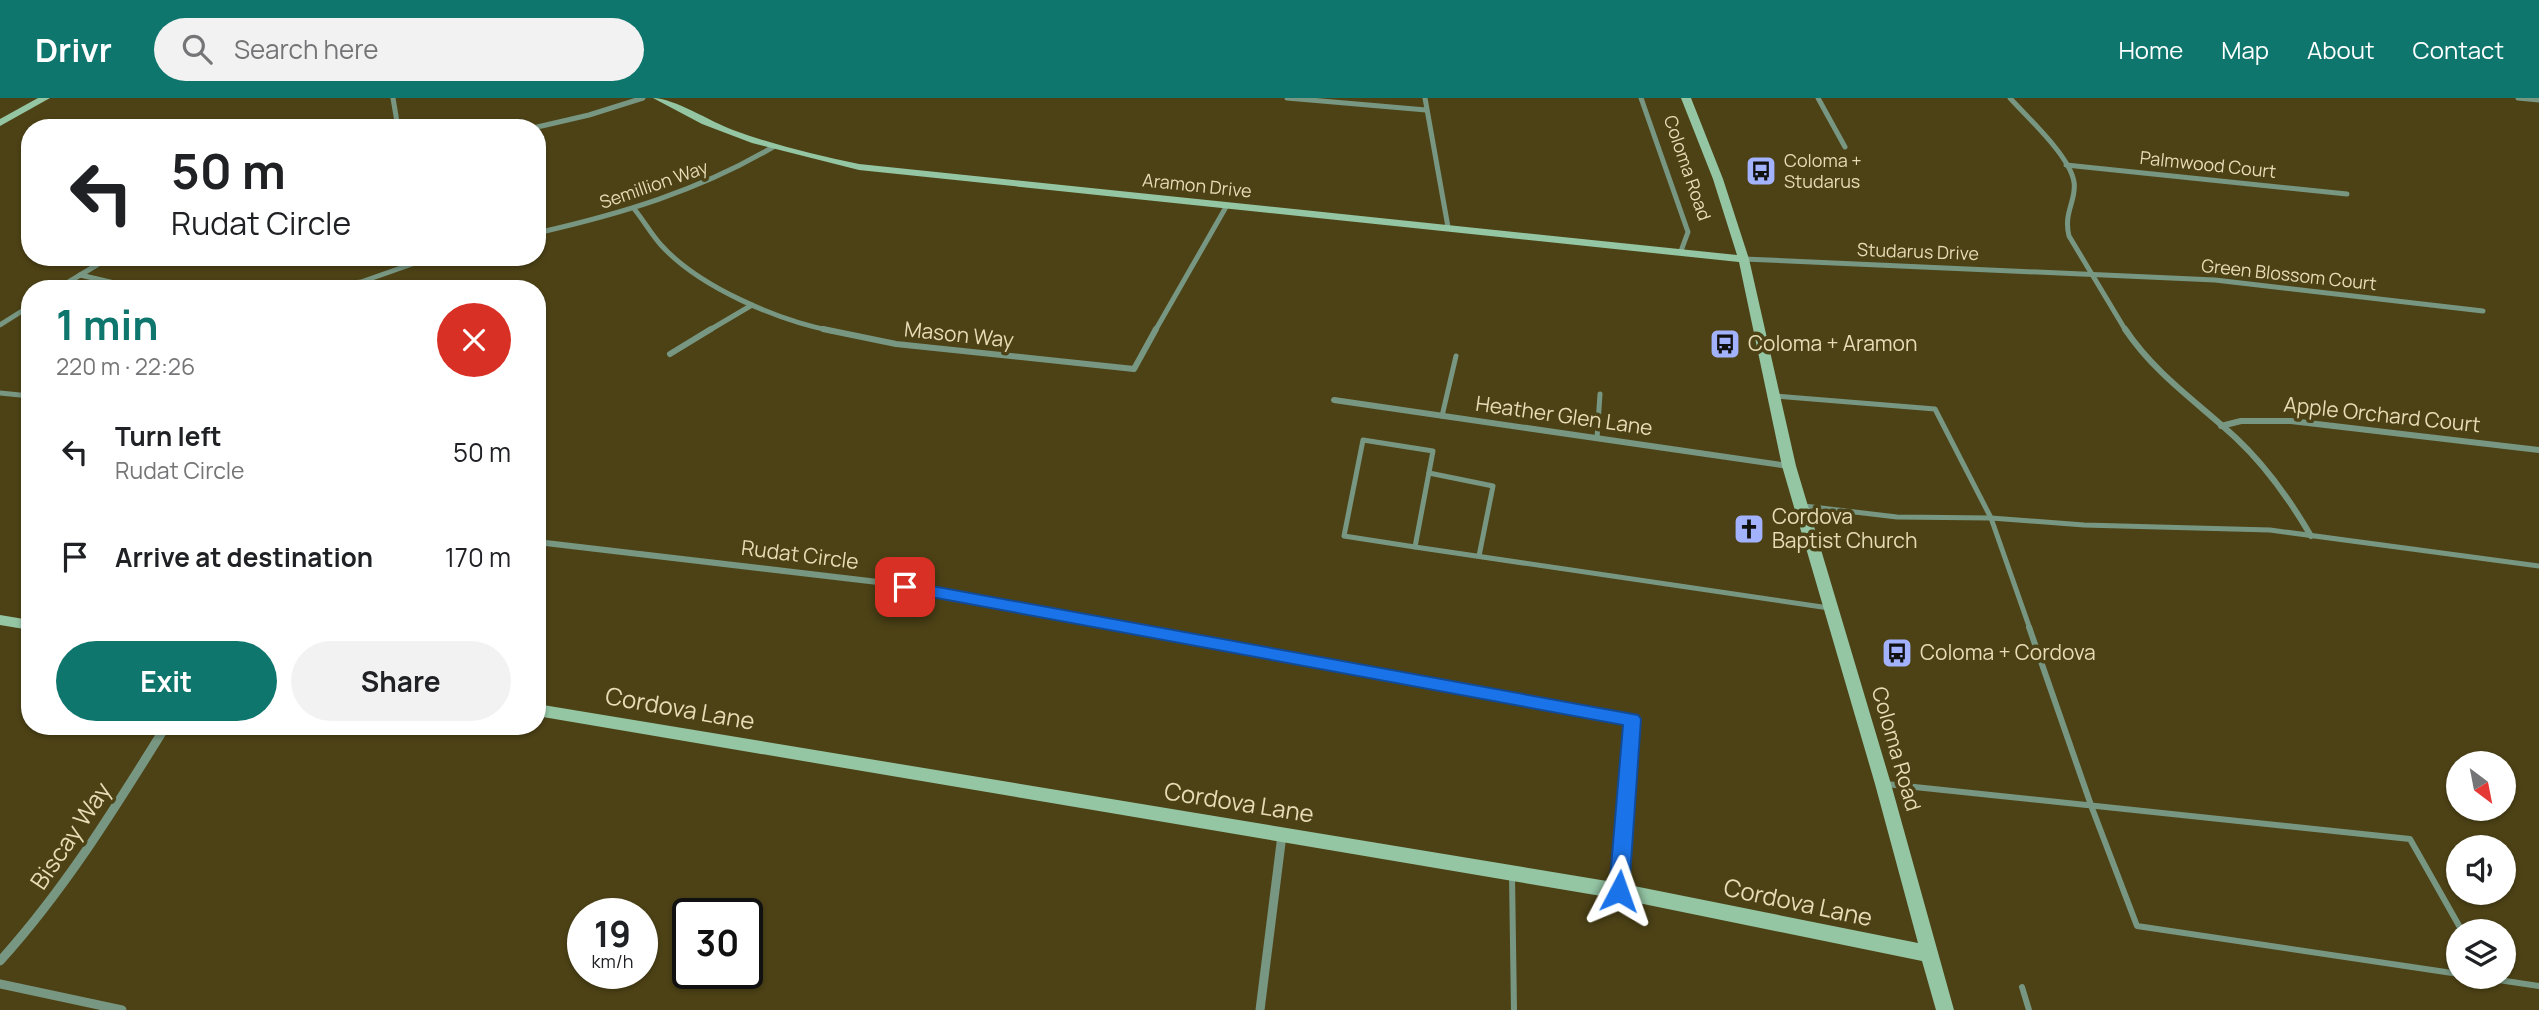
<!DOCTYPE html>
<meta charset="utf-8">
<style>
body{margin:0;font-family:Manrope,sans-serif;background:#f2f2f2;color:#202124;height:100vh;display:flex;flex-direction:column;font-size:26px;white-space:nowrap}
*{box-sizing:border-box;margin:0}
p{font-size:23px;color:#757577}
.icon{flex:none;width:38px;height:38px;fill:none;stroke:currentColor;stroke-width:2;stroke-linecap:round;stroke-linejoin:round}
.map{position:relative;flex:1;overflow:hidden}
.side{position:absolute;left:21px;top:182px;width:525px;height:455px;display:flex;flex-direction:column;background:#fff;border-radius:28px;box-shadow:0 2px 5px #0004}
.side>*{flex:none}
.guide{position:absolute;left:21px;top:21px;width:525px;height:147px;border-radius:28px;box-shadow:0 2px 5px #0004;background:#fff;color:#202124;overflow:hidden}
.needle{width:46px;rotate:148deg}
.tools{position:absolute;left:2446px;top:653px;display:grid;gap:14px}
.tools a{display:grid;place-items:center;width:70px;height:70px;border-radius:50%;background:#fff;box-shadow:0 2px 5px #0004;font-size:35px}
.speed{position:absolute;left:567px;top:800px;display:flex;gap:14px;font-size:35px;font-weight:700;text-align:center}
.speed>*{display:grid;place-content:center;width:91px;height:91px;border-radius:50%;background:#fff;box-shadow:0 2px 5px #0004;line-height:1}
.speed small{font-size:18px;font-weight:400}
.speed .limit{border:4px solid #111;border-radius:10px;background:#fff;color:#111}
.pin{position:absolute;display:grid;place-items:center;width:60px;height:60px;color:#fff;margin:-30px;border-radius:14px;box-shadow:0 4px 10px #0006}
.me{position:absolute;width:77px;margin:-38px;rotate:4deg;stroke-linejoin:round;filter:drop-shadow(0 0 5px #0008)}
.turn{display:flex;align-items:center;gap:24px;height:147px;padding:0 35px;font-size:32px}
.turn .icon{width:91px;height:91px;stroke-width:2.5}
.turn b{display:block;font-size:49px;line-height:60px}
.round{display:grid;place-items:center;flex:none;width:74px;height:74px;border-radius:37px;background:#f2f2f2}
.overview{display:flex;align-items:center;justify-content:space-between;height:119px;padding:0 35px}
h1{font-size:42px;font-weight:700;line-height:52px;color:#0f766e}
.cta{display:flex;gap:14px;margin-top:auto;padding:14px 35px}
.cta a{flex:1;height:80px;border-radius:42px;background:#0f766e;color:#fff;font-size:28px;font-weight:700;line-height:80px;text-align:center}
.cta a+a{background:#f2f2f2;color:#202124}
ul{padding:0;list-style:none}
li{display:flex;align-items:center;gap:21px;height:105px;padding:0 35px}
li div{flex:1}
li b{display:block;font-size:26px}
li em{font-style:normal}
header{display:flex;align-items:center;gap:42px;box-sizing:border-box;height:98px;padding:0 35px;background:#0f766e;color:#fff}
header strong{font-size:33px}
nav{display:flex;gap:38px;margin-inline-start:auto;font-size:24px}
.search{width:490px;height:63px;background:#f2f2f2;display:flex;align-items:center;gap:18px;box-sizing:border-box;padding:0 24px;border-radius:38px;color:#757577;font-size:26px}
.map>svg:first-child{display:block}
</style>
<header>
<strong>Drivr</strong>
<div class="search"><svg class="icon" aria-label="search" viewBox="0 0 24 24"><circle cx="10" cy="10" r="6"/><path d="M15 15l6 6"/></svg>Search here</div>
<nav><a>Home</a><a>Map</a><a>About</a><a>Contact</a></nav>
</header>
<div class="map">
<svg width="2539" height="912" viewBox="0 0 2539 912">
<rect width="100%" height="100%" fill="#4d4216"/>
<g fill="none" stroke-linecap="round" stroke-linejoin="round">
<g stroke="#789782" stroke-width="5">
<path d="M0 295 30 298"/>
<path d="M1775 298 1935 311 1991 420 2030 531"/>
<path d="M1442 318 1456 258"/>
<path d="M1597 340 1600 296"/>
<path d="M1363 342 1433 353 1415 449 1344 438Z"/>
<path d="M1429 375 1493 388 1479 458"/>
<path d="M1804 408 1897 419 1991 420 2084 427 2270 432 2539 468"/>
<path d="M1415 449 1829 510"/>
</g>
<g stroke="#789782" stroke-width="6">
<path d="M2029 529 2092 710 2137 828 2459 876"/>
<path d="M1886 686 2410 741 2462 833"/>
<path d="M1512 778 1514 912"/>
<path d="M2472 878 2539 888"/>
<path d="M2022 889 2029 912"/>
</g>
<g stroke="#789782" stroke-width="5">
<path d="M393 0 398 30"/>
<path d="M1287 0 1426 12"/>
<path d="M1425 0 1448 129"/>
<path d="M1641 0 1688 134 1681 153"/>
<path d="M1818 0 1845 49"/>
<path d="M2010 0C2027 19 2070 58 2074 84 2077 102 2063 114 2069 138L2126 233"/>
<path d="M2518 0 2539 2"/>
<path d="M533 30 589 17 643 0"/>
<path d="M2066 67 2347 96"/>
<path d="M635 112C644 123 651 136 661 147 699 189 777 222 832 233"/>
<path d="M537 135C620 116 699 93 773 49"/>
<path d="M1744 161 2215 182 2483 213"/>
<path d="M80 177 140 191"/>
<path d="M57 191 110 159"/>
<path d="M305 191 361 184 432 159"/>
<path d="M0 227 30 208"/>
<path d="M708 233 752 207"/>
<path d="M1155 233 1226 109"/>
</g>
<g stroke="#789782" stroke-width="6">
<path d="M823 231 896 246 1134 271 1156 231"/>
<path d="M2125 231C2155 276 2197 304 2236 340 2267 369 2290 402 2311 438"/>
<path d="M670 256 711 231"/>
<path d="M1334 302 1788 368"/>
<path d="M2221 328 2241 323H2291L2539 352"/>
<path d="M537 444 878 484 1137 531"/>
</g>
<g stroke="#789782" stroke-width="9">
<path d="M1127 529 1632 621 1619 792"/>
<path d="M0 863C65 791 115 710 166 628"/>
<path d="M0 886 122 912"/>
<path d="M1260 912 1282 737"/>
</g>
<g fill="#94c6a4" fill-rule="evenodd">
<path d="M38 0H50L0 28V21Z"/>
<path d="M653 0C674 0 711 24 733 32 774 47 816 57 859 66L1737 157 1713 81 1681 0H1691L1723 81 1749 161 1796 368 1891 686 1954 912H1936L1922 863 1619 801 537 618V606L1619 785 1918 845 1875 686 1782 368 1739 164 859 72 752 45 702 26Z"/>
<path d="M0 517 30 522V532L0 527Z"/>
</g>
</g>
<path fill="#1a73e8" stroke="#114b97" stroke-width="2" d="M905 483 1638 617 1641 621 1629 793 1626 799 1619 802 1612 799 1609 793 1623 627 899 493 896 489 899 485Z"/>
<defs>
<g id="bus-square" transform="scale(1.575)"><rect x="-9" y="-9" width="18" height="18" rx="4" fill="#a3b2fd" stroke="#4d4216"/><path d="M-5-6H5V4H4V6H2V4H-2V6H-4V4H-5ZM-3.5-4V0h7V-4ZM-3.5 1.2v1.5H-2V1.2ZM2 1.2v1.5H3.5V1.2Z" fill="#111"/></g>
<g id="church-square" transform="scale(1.575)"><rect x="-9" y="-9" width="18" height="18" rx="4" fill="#a3b2fd" stroke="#4d4216"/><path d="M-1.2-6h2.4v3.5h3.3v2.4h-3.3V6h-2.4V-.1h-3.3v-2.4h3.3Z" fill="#111"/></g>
</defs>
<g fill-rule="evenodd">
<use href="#bus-square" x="1761" y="73"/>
<use href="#bus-square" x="1725" y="246"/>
<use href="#church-square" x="1749" y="431"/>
<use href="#bus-square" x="1897" y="555"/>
</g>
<g text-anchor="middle" stroke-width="7" stroke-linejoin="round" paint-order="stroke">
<g font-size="18" fill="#e6dcb5" stroke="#4d4216" text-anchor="start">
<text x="1784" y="69">Coloma +<tspan x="1784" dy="21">Studarus</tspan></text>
</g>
<g font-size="18" fill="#e6dcb5" stroke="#4d4216">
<text transform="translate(2208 67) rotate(6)" y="6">Palmwood Court</text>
<text transform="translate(1687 70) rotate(71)" y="6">Coloma Road</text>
<text transform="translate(654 87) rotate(-19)" y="6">Semillion Way</text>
<text transform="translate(1197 88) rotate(6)" y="6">Aramon Drive</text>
<text transform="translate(1918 154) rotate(2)" y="6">Studarus Drive</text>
<text transform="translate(2289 177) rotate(6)" y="6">Green Blossom Court</text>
</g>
<g font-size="21" fill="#e6dcb5" stroke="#4d4216">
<text transform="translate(959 237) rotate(6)" y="7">Mason Way</text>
<text transform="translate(2382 317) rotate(6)" y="7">Apple Orchard Court</text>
<text transform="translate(1564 318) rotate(8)" y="7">Heather Glen Lane</text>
<text transform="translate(800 457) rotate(7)" y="7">Rudat Circle</text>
<text transform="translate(1896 651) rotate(74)" y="7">Coloma Road</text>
</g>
<g font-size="21" fill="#e6dcb5" stroke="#4d4216" text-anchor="start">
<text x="1748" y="253">Coloma + Aramon</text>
<text x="1772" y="426">Cordova<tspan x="1772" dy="24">Baptist Church</tspan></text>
<text x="1920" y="562">Coloma + Cordova</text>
</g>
<g font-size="24" fill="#e6dcb5" stroke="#4d4216">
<text transform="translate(680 611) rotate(10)" y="8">Cordova Lane</text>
<text transform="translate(1239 705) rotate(9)" y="8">Cordova Lane</text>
<text transform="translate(71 738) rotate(-56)" y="8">Biscay Way</text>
<text transform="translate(1798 805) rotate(12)" y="8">Cordova Lane</text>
</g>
</g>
</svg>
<div class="tools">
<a><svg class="needle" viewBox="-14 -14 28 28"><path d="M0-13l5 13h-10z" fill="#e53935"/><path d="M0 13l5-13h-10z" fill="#757577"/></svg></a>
<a><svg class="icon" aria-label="sound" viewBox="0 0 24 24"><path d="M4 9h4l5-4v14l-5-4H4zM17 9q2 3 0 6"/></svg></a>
<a><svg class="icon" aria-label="layers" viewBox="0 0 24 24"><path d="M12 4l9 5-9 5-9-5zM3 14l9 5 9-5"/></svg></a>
</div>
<div class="speed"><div>19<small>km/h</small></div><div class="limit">30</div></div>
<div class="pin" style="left:905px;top:489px;background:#d93025"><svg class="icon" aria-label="arrive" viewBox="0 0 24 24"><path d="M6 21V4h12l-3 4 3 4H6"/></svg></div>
<svg class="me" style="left:1619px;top:793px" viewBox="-20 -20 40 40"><path d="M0-17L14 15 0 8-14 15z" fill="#1a73e8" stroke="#fff" stroke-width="4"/></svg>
<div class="guide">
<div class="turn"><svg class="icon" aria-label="left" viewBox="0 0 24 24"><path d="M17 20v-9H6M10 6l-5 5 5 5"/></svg><div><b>50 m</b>Rudat Circle</div></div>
</div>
<section class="side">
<div class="overview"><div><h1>1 min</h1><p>220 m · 22:26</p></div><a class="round" style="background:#d93025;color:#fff"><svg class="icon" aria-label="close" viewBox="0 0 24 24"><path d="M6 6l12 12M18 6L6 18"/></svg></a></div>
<ul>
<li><svg class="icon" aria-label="left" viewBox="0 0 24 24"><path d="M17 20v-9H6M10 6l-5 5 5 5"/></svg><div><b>Turn left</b><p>Rudat Circle</p></div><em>50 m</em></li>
<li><svg class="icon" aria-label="arrive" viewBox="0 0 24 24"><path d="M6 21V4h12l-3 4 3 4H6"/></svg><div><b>Arrive at destination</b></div><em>170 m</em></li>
</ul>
<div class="cta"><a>Exit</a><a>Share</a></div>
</section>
</div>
